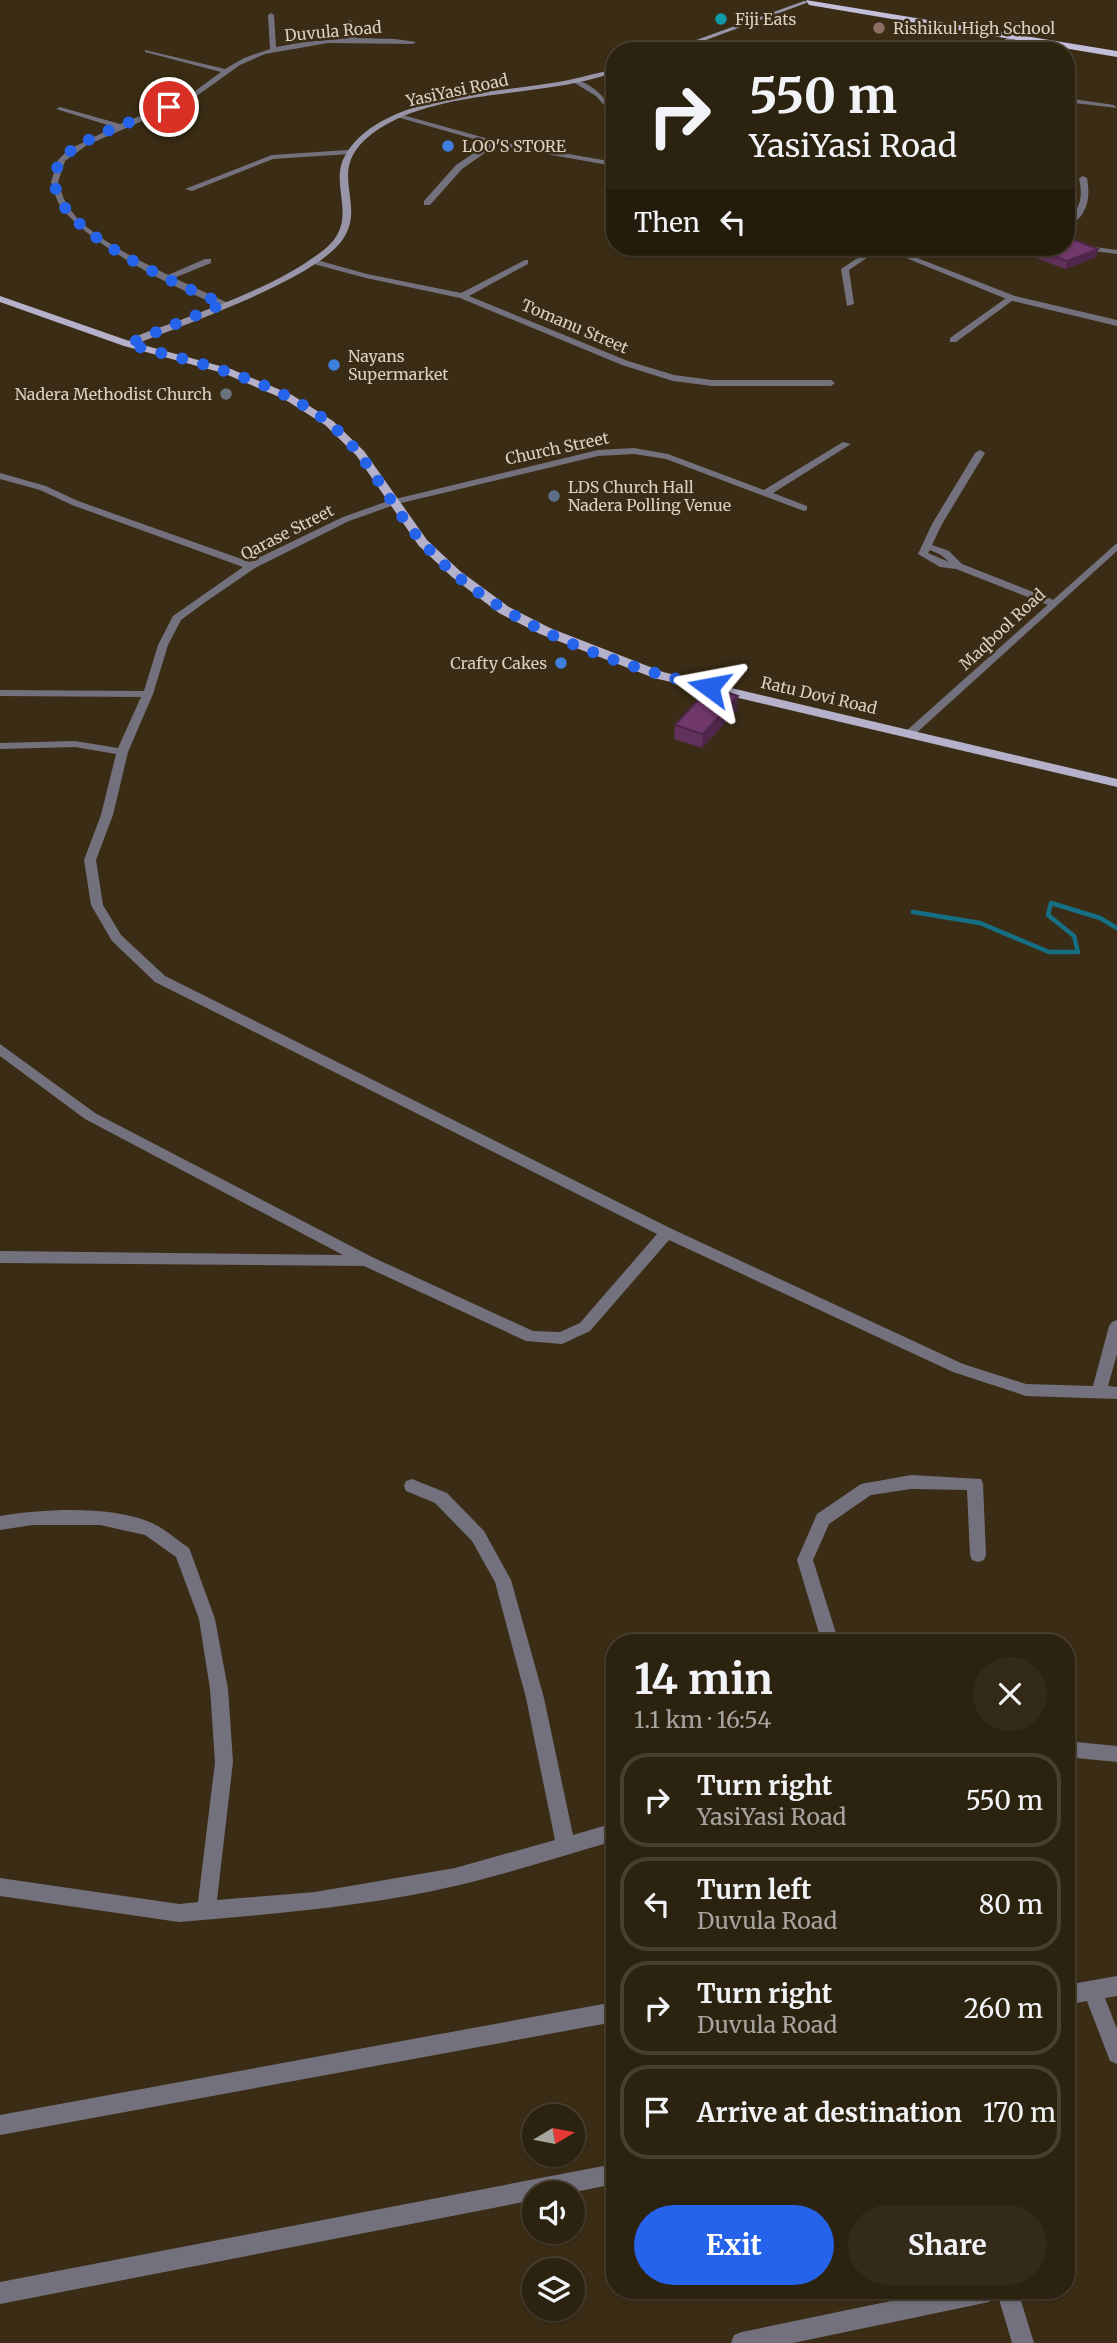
<!DOCTYPE html>
<meta charset="utf-8">
<style>
body{margin:0;font-family:Merriweather,serif;background:#342a19;color:#f1f3f6;height:100vh;display:flex;flex-direction:column;font-size:26px;white-space:nowrap}
*{box-sizing:border-box;margin:0}
p{font-size:23px;color:#a6a49f}
.icon{flex:none;width:38px;height:38px;fill:none;stroke:currentColor;stroke-width:2;stroke-linecap:round;stroke-linejoin:round}
.map{position:relative;flex:1;overflow:hidden}
.panel{position:absolute;left:606px;top:1634px;width:469px;height:665px;display:flex;flex-direction:column;background:#2c2210;border-radius:28px;box-shadow:0 2px 5px #0004,0 0 0 2px #483f30}
.panel>*{flex:none}
.banner{position:absolute;left:606px;top:42px;width:469px;height:214px;border-radius:28px;box-shadow:0 2px 5px #0004,0 0 0 2px #483f30;background:#2c2210;color:#f1f3f6;overflow:hidden}
.needle{width:46px;rotate:80deg}
.controls{position:absolute;left:522px;top:2104px;display:grid;gap:14px}
.controls a{display:grid;place-items:center;width:63px;height:63px;border-radius:50%;background:#2c2210;box-shadow:0 2px 5px #0004,0 0 0 2px #483f30;font-size:35px}
.pin{position:absolute;display:grid;place-items:center;width:60px;height:60px;color:#fff;margin:-30px;border:4px solid #fff;border-radius:50%;box-shadow:0 2px 7px #0007}
.me{position:absolute;width:77px;margin:-38px;rotate:283deg;stroke-linejoin:round;filter:drop-shadow(0 0 5px #0008)}
.turn{display:flex;align-items:center;gap:24px;height:147px;padding:0 28px;font-size:32px}
.turn .icon{width:91px;height:91px;stroke-width:2.5}
.turn b{display:block;font-size:49px;line-height:60px}
.then{display:flex;align-items:center;height:66px;padding:0 28px;background:#0003;gap:14px;font-size:26px}
.round{display:grid;place-items:center;flex:none;width:74px;height:74px;border-radius:37px;background:#342a19}
.headline{display:flex;align-items:center;justify-content:space-between;height:119px;padding:0 28px}
h1{font-size:42px;font-weight:700;line-height:52px}
.cta{display:flex;gap:14px;margin-top:auto;padding:14px 28px}
.cta a{flex:1;height:80px;border-radius:42px;background:#2563eb;color:#fff;font-size:28px;font-weight:700;line-height:80px;text-align:center}
.cta a+a{background:#342a19;color:#f1f3f6}
ul{padding:0;list-style:none}
li{display:flex;align-items:center;gap:21px;height:94px;margin:0 14px 10px;padding:0 14px;border:4px solid #483f30;border-radius:28px}
li div{flex:1}
li b{display:block;font-size:26px}
li em{font-style:normal}
.map>svg:first-child{display:block}
</style>
<div class="map">
<svg width="1117" height="2343" viewBox="0 0 1117 2343">
<rect width="100%" height="100%" fill="#3b2d15"/>
<g fill="none" stroke-linecap="round" stroke-linejoin="round">
<path stroke="#156f85" stroke-width="4.5" d="M913 912 980 923 1049 952H1078L1074 936 1048 915 1051 903 1100 918 1117 928"/>
<g fill="#73717d" fill-rule="evenodd">
<path d="M271 13 274 15 276 47 305 42 349 38 347 22 350 20 353 22 356 38 395 39 416 42 413 44 328 43 265 54 240 65 191 100 87 145 65 161 58 182C61 189 62 196 66 203 83 234 137 259 168 275L205 259H211V263L174 278 226 302 227 304 223 306C177 291 91 246 61 207 56 200 54 190 51 182L58 160 68 150 114 127 56 109 60 107 120 124 187 97 221 72 145 52V50L225 69 244 58 270 49 268 15Z"/>
<path d="M1017 33 1022 34 992 51H984Z"/>
<path d="M573 80C590 81 604 97 614 110V116L596 96 573 82Z"/>
<path d="M1066 98 1114 105 1117 108 1066 102Z"/>
<path d="M492 141 499 143 462 169 430 205H424V201L456 165Z"/>
<path d="M347 150 351 152 350 154 273 159 192 191 185 189 272 155Z"/>
<path d="M1083 176 1087 178C1091 199 1087 218 1066 227V221C1081 209 1083 197 1079 178Z"/>
<path d="M1066 239 1087 246 1117 250V254L1086 250 1066 244Z"/>
<path d="M874 247H883L849 270 854 304 847 306 841 269Z"/>
<path d="M313 259 367 274 461 293 525 260H528V264L469 296 628 361 674 375 712 380H831L835 383 831 386H712L673 381 622 365 460 298 366 278 310 263 309 261Z"/>
<path d="M1009 296 1016 298 956 342H950V338Z"/>
<path d="M843 442 851 444 773 493 807 506V510L804 511 666 459 634 454 598 456 397 504 349 521 255 568 204 603 181 620 168 645 153 694 128 752 113 815 96 860 103 905 121 935 165 976 672 1229 963 1364 1026 1384 1093 1386 1109 1326 1112 1322 1117 1320V1354L1108 1386 1117 1387V1399L1026 1396 953 1372 669 1240 590 1331 562 1344 526 1341 364 1266 0 1263V1251L343 1255 85 1119 0 1056V1044L95 1113 372 1257 533 1331 560 1332 580 1323 657 1234 155 982 112 941 91 905 84 860 101 815 116 754 75 747 0 749V743L75 741 118 748 141 697 0 696V690L144 691 158 645 173 616 243 567 72 505 40 490 0 479V473L46 486 78 501 250 562 343 517 391 500 598 450 634 448 668 454 764 490Z"/>
<path d="M980 450 985 453 942 524 932 545 949 551 962 564 1056 601V605H1048L956 569 940 567 918 554 932 524 975 453ZM930 550 941 555 949 562 928 553Z"/>
<path d="M911 1475 981 1479 983 1484 986 1555 984 1560 978 1562 972 1560 970 1555 967 1490 911 1489 871 1495 829 1524 813 1560 839 1643H822L797 1560 817 1514 861 1484Z"/>
<path d="M412 1479 447 1493 484 1531 511 1580 544 1698 573 1835 614 1823V1841C561 1856 508 1874 455 1886 364 1907 271 1914 179 1922L0 1896V1878L179 1904 198 1902 215 1762 210 1689 199 1619 176 1557 145 1535 100 1525H33L0 1530V1516C45 1509 109 1505 152 1523 165 1529 177 1540 189 1548L191 1553 215 1619 228 1689 233 1762 217 1900 315 1892 455 1868 555 1840 526 1698 495 1582 472 1541 435 1503 406 1491 404 1486 406 1481Z"/>
<path d="M1066 1741 1117 1746V1762L1066 1757Z"/>
<path d="M1117 1976V1996L1105 1998 1117 2029V2064L1110 2061 1087 2001 1066 2005V1985Z"/>
<path d="M614 2002V2022L0 2135V2115Z"/>
<path d="M614 2164V2184L570 2193H534V2200L0 2304V2282Z"/>
<path d="M939 2291H1018L1034 2343H1012L998 2296 989 2302 793 2343H731L734 2335 742 2332Z"/>
</g>
<g fill="#73717d" fill-rule="evenodd">
<path d="M399 114 496 141 614 162V166L495 145 397 117Z"/>
<path d="M879 247H889L1015 296 1117 320V326L1009 300Z"/>
<path d="M1117 543V551L913 736H905V732Z"/>
</g>
<g fill="#9895a9" fill-rule="evenodd">
<path d="M804 1 809 2 676 51H666Z"/>
<path d="M614 69V73C594 79 573 84 552 87 496 96 420 98 373 133 323 171 368 201 343 239 316 280 179 326 131 346L124 344C138 333 160 328 178 321 226 302 279 284 321 252 364 221 326 186 346 154 381 96 491 93 552 83 573 80 593 74 614 69Z"/>
</g>
<path fill="#b6b1cb" fill-rule="evenodd" d="M0 296 132 342 231 369 292 395 333 421 364 451 427 540 460 571 509 607 550 628 663 672 1117 779V787L654 678 540 634 499 613 452 577 419 546 356 455 325 425 284 399 223 373 124 346 0 302Z"/>
<path fill="#c3beda" fill-rule="evenodd" d="M806 0 1117 51V57L809 5Z"/>
</g>
<g fill="#61305c">
<path d="M1005 247H1066L1096 257 1066 269Z"/>
<path d="M737 710 702 748 674 739 675 725Z"/>
</g>
<g fill="#4f274b">
<path d="M1098 249 1096 257 1066 269 1067 261Z"/>
<path d="M738 696 737 710 702 748 703 734Z"/>
</g>
<g fill="#71386b" stroke="#4f274b" stroke-width="2">
<path d="M1066 237 1098 249 1067 261 1028 247H1066Z"/>
<path d="M710 687 738 696 703 734 675 725Z"/>
</g>
<g fill="none" stroke-linecap="round" stroke-linejoin="round">
<path stroke="#2563eb" stroke-width="12" stroke-dasharray="0 21.6" d="M169 107C144 118 73 139 60 162 24 223 184 286 223 304L128 344C197 363 272 378 329 423 370 456 389 506 424 544 496 624 607 663 709 687"/>
</g>
<circle fill="#0f9aa8" stroke="#3b2d15" stroke-width="2.5" cx="721" cy="19" r="7"/>
<circle fill="#8d6e63" stroke="#3b2d15" stroke-width="2.5" cx="879" cy="28" r="7"/>
<g fill="#3f7fe0" stroke="#3b2d15" stroke-width="2.5">
<circle cx="448" cy="146" r="7"/>
<circle cx="334" cy="365" r="7"/>
<circle cx="561" cy="663" r="7"/>
</g>
<circle fill="#6b7280" stroke="#3b2d15" stroke-width="2.5" cx="226" cy="394" r="7"/>
<circle fill="#5c6f8a" stroke="#3b2d15" stroke-width="2.5" cx="554" cy="496" r="7"/>
<g text-anchor="middle" stroke-width="5" stroke-linejoin="round" paint-order="stroke">
<g font-size="16" fill="#dad1c3" stroke="#3b2d15" text-anchor="start">
<text x="735" y="25">Fiji Eats</text>
<text x="893" y="34">Rishikul High School</text>
<text x="462" y="152">LOO'S STORE</text>
<text x="348" y="362">Nayans<tspan x="348" dy="18">Supermarket</tspan></text>
<text x="212" y="400" text-anchor="end">Nadera Methodist Church</text>
<text x="568" y="493">LDS Church Hall<tspan x="568" dy="18">Nadera Polling Venue</tspan></text>
<text x="547" y="669" text-anchor="end">Crafty Cakes</text>
</g>
<g font-size="16" fill="#dad1c3" stroke="#3b2d15">
<text transform="translate(333 31) rotate(-5)" y="6">Duvula Road</text>
<text transform="translate(457 90) rotate(-12)" y="6">YasiYasi Road</text>
<text transform="translate(575 326) rotate(23)" y="6">Tomanu Street</text>
<text transform="translate(557 448) rotate(-12)" y="6">Church Street</text>
<text transform="translate(287 532) rotate(-27)" y="6">Qarase Street</text>
<text transform="translate(1002 629) rotate(-43)" y="6">Maqbool Road</text>
<text transform="translate(819 695) rotate(13)" y="6">Ratu Dovi Road</text>
</g>
</g>
</svg>
<div class="controls">
<a><svg class="needle" viewBox="-14 -14 28 28"><path d="M0-13l5 13h-10z" fill="#e53935"/><path d="M0 13l5-13h-10z" fill="#a6a49f"/></svg></a>
<a><svg class="icon" aria-label="sound" viewBox="0 0 24 24"><path d="M4 9h4l5-4v14l-5-4H4zM17 9q2 3 0 6"/></svg></a>
<a><svg class="icon" aria-label="layers" viewBox="0 0 24 24"><path d="M12 4l9 5-9 5-9-5zM3 14l9 5 9-5"/></svg></a>
</div>
<div class="pin" style="left:169px;top:107px;background:#d93025"><svg class="icon" aria-label="arrive" viewBox="0 0 24 24"><path d="M6 21V4h12l-3 4 3 4H6"/></svg></div>
<svg class="me" style="left:709px;top:687px" viewBox="-20 -20 40 40"><path d="M0-17L14 15 0 8-14 15z" fill="#2563eb" stroke="#fff" stroke-width="4"/></svg>
<div class="banner">
<div class="turn"><svg class="icon" aria-label="right" viewBox="0 0 24 24"><path d="M7 20v-9h11M14 6l5 5-5 5"/></svg><div><b>550 m</b>YasiYasi Road</div></div>
<div class="then">Then<svg class="icon" aria-label="left" viewBox="0 0 24 24"><path d="M17 20v-9H6M10 6l-5 5 5 5"/></svg></div>
</div>
<section class="panel">
<div class="headline"><div><h1>14 min</h1><p>1.1 km · 16:54</p></div><a class="round"><svg class="icon" aria-label="close" viewBox="0 0 24 24"><path d="M6 6l12 12M18 6L6 18"/></svg></a></div>
<ul>
<li><svg class="icon" aria-label="right" viewBox="0 0 24 24"><path d="M7 20v-9h11M14 6l5 5-5 5"/></svg><div><b>Turn right</b><p>YasiYasi Road</p></div><em>550 m</em></li>
<li><svg class="icon" aria-label="left" viewBox="0 0 24 24"><path d="M17 20v-9H6M10 6l-5 5 5 5"/></svg><div><b>Turn left</b><p>Duvula Road</p></div><em>80 m</em></li>
<li><svg class="icon" aria-label="right" viewBox="0 0 24 24"><path d="M7 20v-9h11M14 6l5 5-5 5"/></svg><div><b>Turn right</b><p>Duvula Road</p></div><em>260 m</em></li>
<li><svg class="icon" aria-label="arrive" viewBox="0 0 24 24"><path d="M6 21V4h12l-3 4 3 4H6"/></svg><div><b>Arrive at destination</b></div><em>170 m</em></li>
</ul>
<div class="cta"><a>Exit</a><a>Share</a></div>
</section>
</div>
